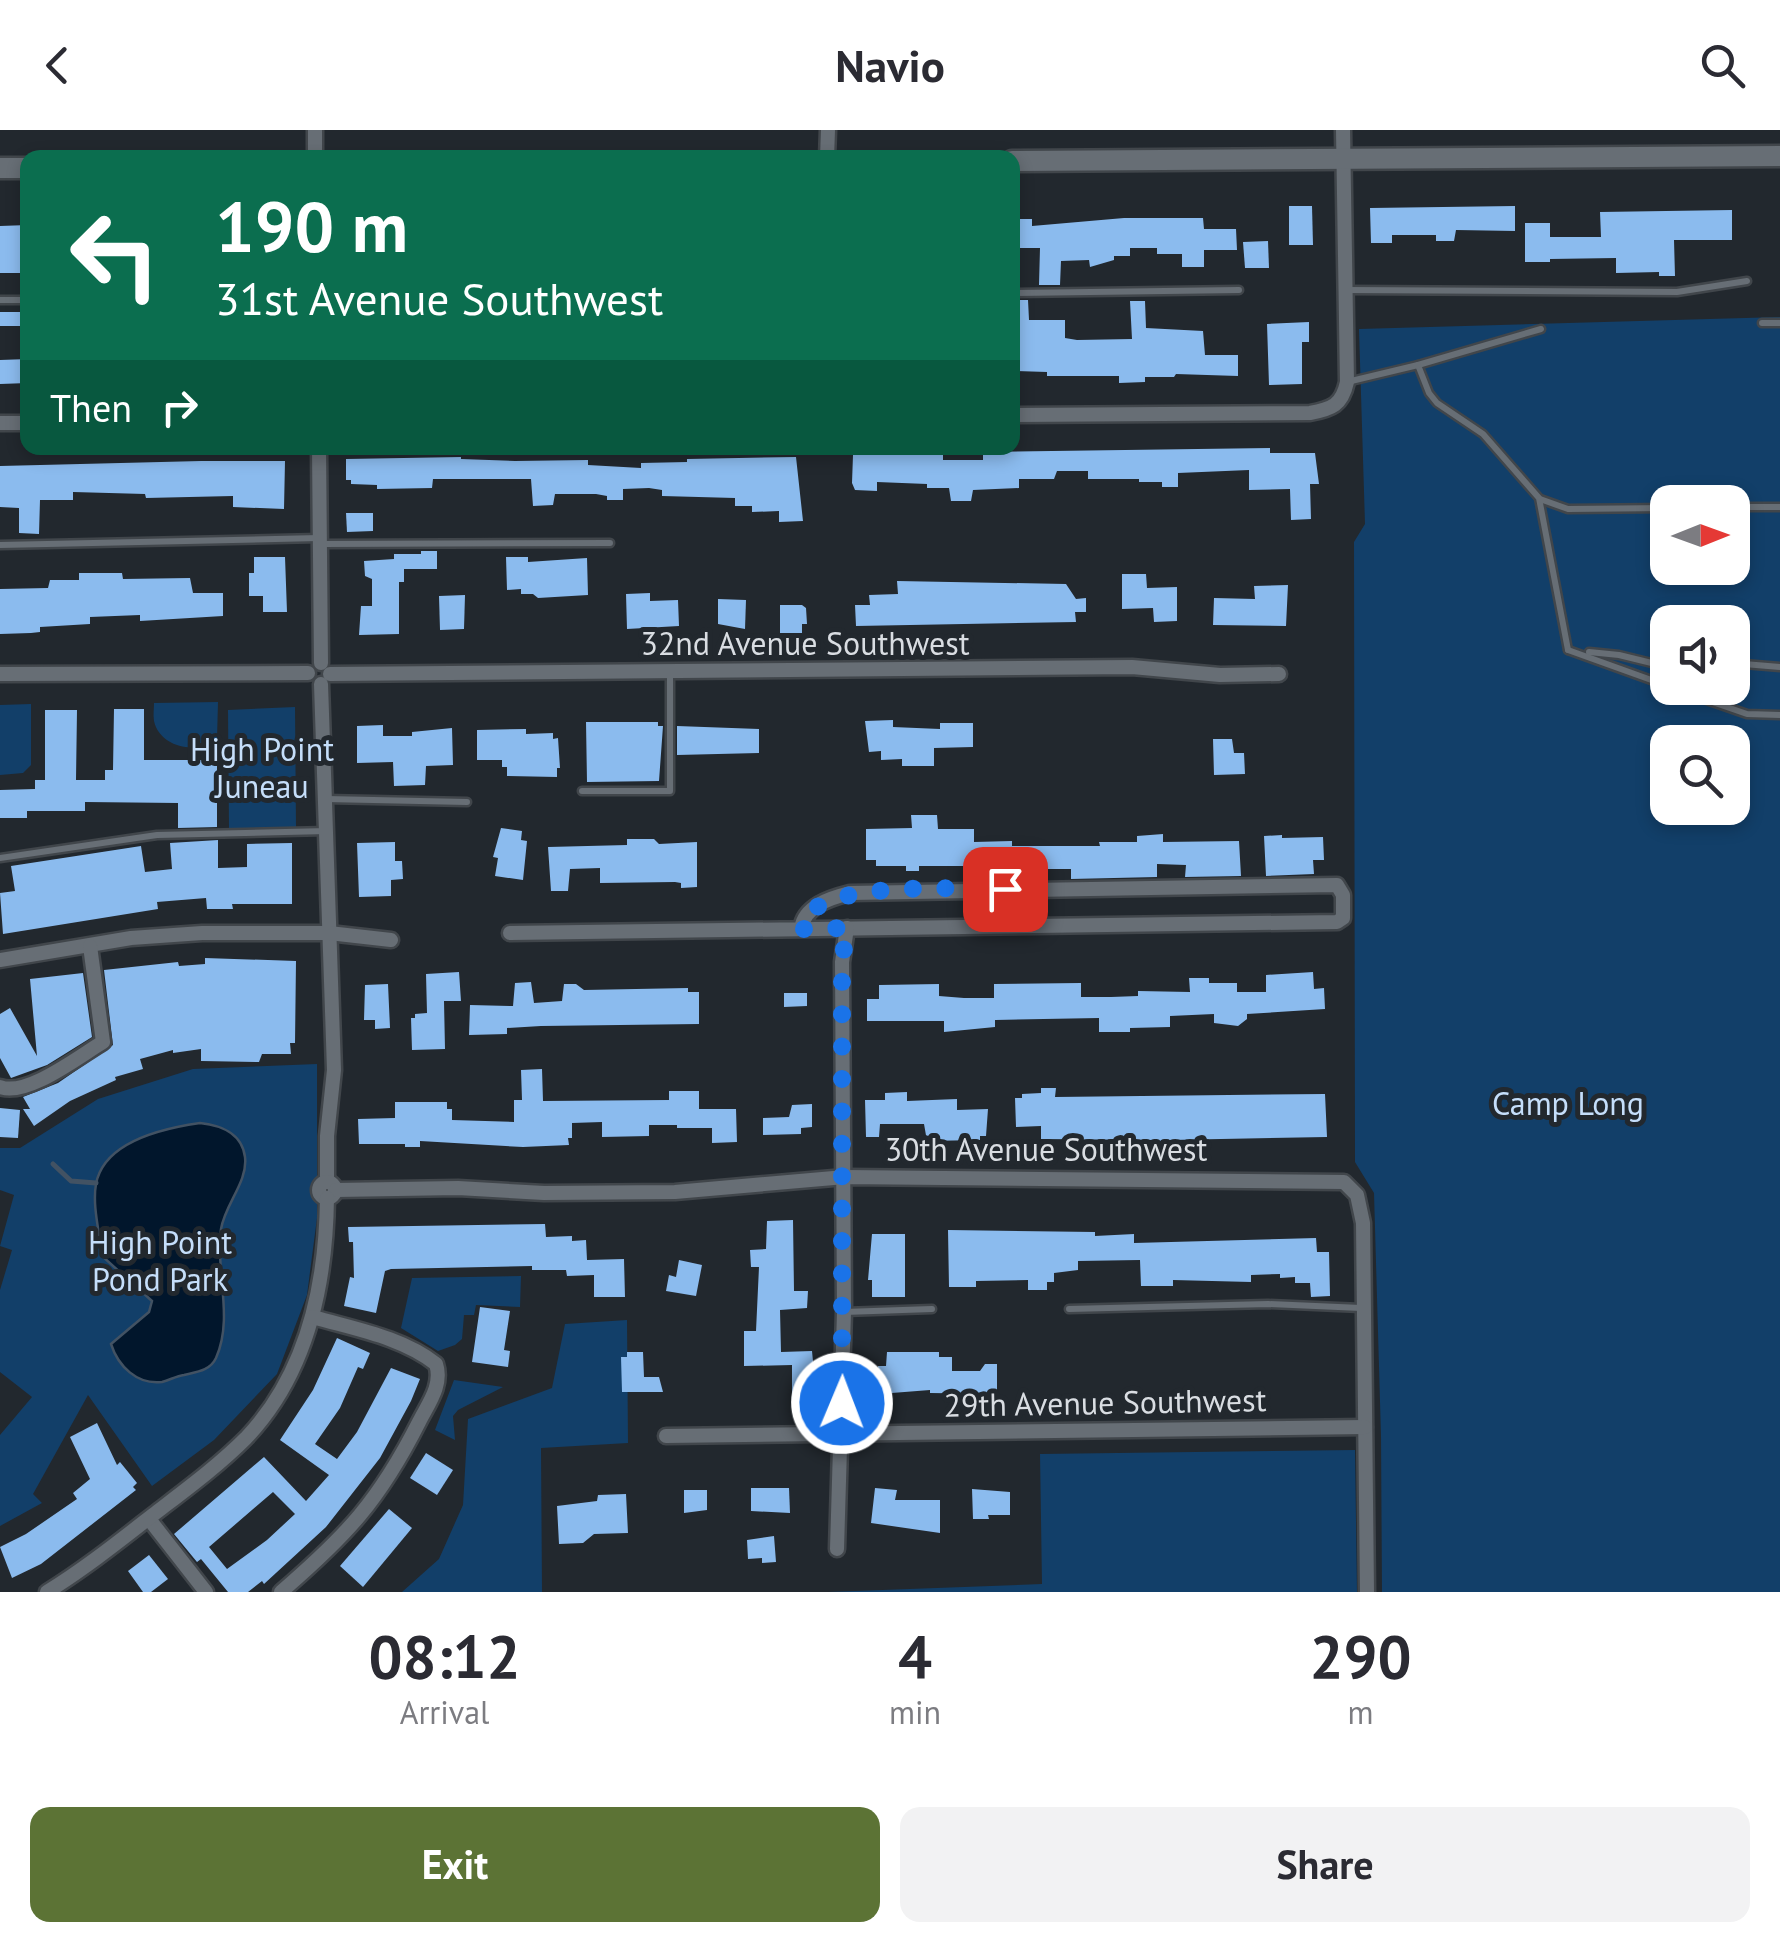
<!DOCTYPE html>
<style>
body{margin:0;font-family:"PT Sans",sans-serif;background:#f2f2f3;color:#2b2b33;height:100vh;display:flex;flex-direction:column;font-size:38px;white-space:nowrap}
*{box-sizing:border-box;margin:0}
p{font-size:32px;color:#7c7c81}
.icon{flex:none;width:55px;height:55px;fill:none;stroke:currentColor;stroke-width:2;stroke-linecap:round;stroke-linejoin:round}
.map{position:relative;height:1462px;overflow:hidden}
.drawer{display:flex;flex-direction:column;background:#fff;flex:1}
.drawer>*{flex:none}
.banner{position:absolute;left:20px;top:20px;width:1000px;height:305px;border-radius:20px;box-shadow:0 5px 15px #0003;background:#0b6e4f;color:#fff;overflow:hidden}
.needle{width:65px;rotate:89deg}
.buttons{position:absolute;left:1650px;top:355px;display:grid;gap:20px}
.buttons a{display:grid;place-items:center;width:100px;height:100px;border-radius:20px;background:#fff;box-shadow:0 5px 15px #0003;font-size:50px}
.pin{position:absolute;display:grid;place-items:center;width:85px;height:85px;color:#fff;margin:-42px;border-radius:20px;box-shadow:0 5px 15px #0006}
.me{position:absolute;width:110px;margin:-55px;rotate:1deg;stroke-linejoin:round;filter:drop-shadow(0 0 8px #0008)}
.turn{display:flex;align-items:center;gap:35px;height:210px;padding:0 30px;font-size:45px}
.turn .icon{width:130px;height:130px;stroke-width:2.5}
.turn b{display:block;font-size:70px;line-height:85px}
.then{display:flex;align-items:center;height:95px;padding:0 30px;background:#0003;gap:20px;font-size:38px}
.eta{display:flex;justify-content:space-evenly;align-items:center;height:170px;text-align:center}
.eta b{font-size:60px;font-weight:800;line-height:70px}
.cta{display:flex;gap:20px;margin-top:auto;padding:20px 30px}
.cta a{flex:1;height:115px;border-radius:20px;background:#5c7335;color:#fff;font-size:40px;font-weight:800;line-height:115px;text-align:center}
.cta a+a{background:#f2f2f3;color:#2b2b33}
header{display:flex;justify-content:space-between;align-items:center;height:130px;padding:0 30px;background:#fff;font-size:45px;font-weight:800}
.map>svg:first-child{display:block}
</style>
<header><svg class="icon" aria-label="back" viewBox="0 0 24 24"><path d="M15 5l-7 7 7 7"/></svg>Navio<svg class="icon" aria-label="search" viewBox="0 0 24 24"><circle cx="10" cy="10" r="6"/><path d="M15 15l6 6"/></svg></header>
<div class="map">
<svg width="1780" height="1462" viewBox="0 0 1780 1462">
<rect width="100%" height="100%" fill="#22282e"/>
<g fill="#123f69" fill-rule="evenodd">
<path d="M1780 187V1462H1382L1381 1306 1374 1063 1355 1032 1354 412 1365 394 1359 199ZM1668 372H1732V438H1668ZM1668 492H1732V558H1668ZM1668 612H1732V678H1668Z"/>
<path d="M218 572 217 609C198 625 160 618 154 591 153 585 154 579 154 573Z"/>
<path d="M31 574V635L23 643 0 645V575Z"/>
<path d="M295 577 296 698H229L228 580Z"/>
<path d="M317 934V1088L307 1165 277 1244 214 1310 152 1356 88 1265 33 1364 42 1373 0 1396V1305L32 1267 0 1242V1160L12 1120 0 1116 14 1065 0 1060V1018H20L98 969 193 939Z"/>
<path d="M521 1146 520 1177 476 1175 474 1185H464L462 1209 455 1215 438 1221 401 1198 412 1148Z"/>
<path d="M627 1190 628 1313 541 1318 542 1462H402L439 1429 463 1375 468 1289 552 1258 565 1194Z"/>
<path d="M454 1250 503 1257 458 1280 453 1286 455 1310 435 1300Z"/>
<path d="M1355 1320 1357 1462H828L1042 1454 1040 1324Z"/>
</g>
<path fill="#01162c" stroke="#425263" stroke-width="2.5" d="M200 993C220 995 242 1003 245 1027 248 1052 225 1074 221 1099 215 1141 234 1188 216 1228 210 1241 196 1242 184 1245 176 1246 170 1250 162 1252 137 1255 118 1236 111 1214L149 1182 152 1171 102 1126C100 1104 92 1076 96 1054 104 1011 165 998 200 993Z"/>
<g fill="none" stroke-linecap="round" stroke-linejoin="round">
<path stroke="#425263" stroke-width="5" d="M53 1034 71 1051 96 1053"/>
</g>
<g fill="#8bbbee" fill-rule="evenodd">
<path d="M1289 76H1312L1313 115H1289Z"/>
<path d="M1515 76V101L1456 100 1454 111H1436V105H1392V113H1371L1370 78Z"/>
<path d="M1732 80V110H1674L1675 146H1659V142L1616 143V128L1550 129V132H1525V93H1550V107H1601L1600 82Z"/>
<path d="M1124 88H1203L1204 99H1236L1237 120H1204V137H1182V124H1157V118H1130V126H1114V130L1090 137 1089 130 1061 131 1060 155H1039L1040 118H1012V91L1018 89H1032V96Z"/>
<path d="M28 95V143H0V96Z"/>
<path d="M1268 111 1269 138H1245L1243 112Z"/>
<path d="M1012 170H1028L1029 190H1065V208L1077 210 1132 209 1130 171H1145L1146 198 1203 201 1205 225H1238V246L1176 244 1174 247H1145V252L1119 253V246H1047V242L1012 241Z"/>
<rect x="0" y="182" width="28" height="14"/>
<path d="M1309 192V212H1302V254L1269 255 1267 194Z"/>
<path d="M28 229V253L0 254V230Z"/>
<path d="M1270 318V323H1315L1319 354H1310L1311 389 1291 390 1290 359 1249 360V340L1178 343V357H1162V352H1139V349H1088V341H1057L1054 349H1019V358L973 360 971 371H951L949 358H927V354L877 352V361L855 360 852 353 853 325 943 323V330H983V322Z"/>
<path d="M461 327V329L515 331 588 330V335L641 338V333L687 332V329L796 327 803 391 779 392V381L752 382V376H735V368L662 366V360L649 358 623 359V370H607V366L596 364H555L553 375 533 376 531 349H433L432 358 377 359V355L351 354V350H346V329Z"/>
<path d="M201 331H285L284 379 233 377V366L146 368 145 364 73 362V370H40L39 404 19 403V378L0 377V336Z"/>
<path d="M346 383H373V401L347 402Z"/>
<path d="M421 421H437V439H404V452H399V504L359 505 361 476H372V449L365 446 364 431 394 429V424H421Z"/>
<path d="M254 427H285L287 482H263V466H249V443H254Z"/>
<path d="M506 427H528V432L587 428 588 465 538 468 533 464H521V459L507 460Z"/>
<path d="M79 443H122L123 449 190 448 193 463H223V486L140 491V485L90 487V494L40 497V502L31 503 0 504V459L48 458 50 450H79Z"/>
<path d="M1122 444H1146L1147 458 1177 457V491L1154 492 1153 478 1122 479Z"/>
<path d="M897 451 1066 454 1076 469 1086 468V482H1075L1076 492 856 496 855 475H870L869 465 898 464Z"/>
<path d="M1288 455 1286 496 1213 495 1214 468 1255 469 1254 456Z"/>
<path d="M650 463V471L678 470 679 496 627 499 626 464Z"/>
<path d="M465 465 464 499 440 500 439 466Z"/>
<path d="M718 469 746 470 745 499 718 494Z"/>
<path d="M780 475H802L806 478 807 494H802V503H780Z"/>
<path d="M114 579H144V630H217V697L178 698V673L85 672V681H27V688H0V660L35 659V650H45V580H77L76 650H105V640H113Z"/>
<path d="M893 590V597L940 599V593H973V617L934 618V636H902V629L881 630V621L869 622 865 591Z"/>
<path d="M586 592H658V596H663L659 651 587 652Z"/>
<path d="M383 595V606H412V602L452 598 453 635 426 636 425 655 394 656 393 632 357 633V596Z"/>
<path d="M677 596 759 599V623L677 625Z"/>
<path d="M526 599V604L553 603V609L558 608 560 638H557V647L507 646V637H502V630H477V600Z"/>
<path d="M1213 609H1232L1234 623H1244L1245 644 1214 645Z"/>
<path d="M911 685H937L938 699H974V712L1012 711V716H1100L1099 712H1137V706L1163 704V712L1239 711 1241 746 1185 747 1186 735 1157 734V747L1071 749V739H1044L1041 749H981V740H964V736H919V741H906V736H876V730H866V699L912 698Z"/>
<path d="M501 698 522 701 521 710 527 711 523 750 495 746 498 728 493 727Z"/>
<path d="M1282 705V708L1323 707 1324 730H1313L1314 744 1266 746 1264 706Z"/>
<path d="M627 709H654L659 714 697 712V757L681 758V753L675 752 600 753V738L570 739 568 761H551L548 717 627 715Z"/>
<path d="M218 710V738L247 737V714L292 713V774H232L233 779H207L206 768 157 772 158 779 3 804 0 763 15 761 11 736 141 716 145 742 172 739 170 713Z"/>
<path d="M395 712V731H402L403 749 391 750V766L359 767 357 713Z"/>
<path d="M205 828 296 831 295 913H290L291 924H262L259 932 201 931V919L173 923V920L140 929 143 939 115 947 116 950 70 971 34 996 23 979H30L23 967 58 953 113 915 104 840 178 832 179 836 205 834Z"/>
<path d="M459 842 461 871H444L445 919 412 920 411 888H415V884L427 883 426 844Z"/>
<path d="M1313 842 1314 859 1324 858 1325 879 1247 884V889L1238 896 1214 893V884L1170 886V897L1130 898V902H1099V888L995 890V897L944 902V891H867V869H879V855L939 854V866L964 868H994V854L1081 853V867H1111L1138 866V861L1190 862 1189 848H1209V853H1237V862H1266V845Z"/>
<path d="M83 843 92 907 47 935 11 948 0 928V884L10 878 37 926 30 849Z"/>
<path d="M531 852 534 873 562 871 564 854H576L584 860 688 858V862H699V894L541 896 507 898V904L469 905 470 875 513 876 515 853Z"/>
<path d="M388 854 390 898 375 899V890H364L365 855Z"/>
<path d="M784 863H807V876L784 877Z"/>
<path d="M542 939 543 971 669 970V961H699V979H736L737 1012 712 1013V998H677V995H649V1006L602 1007V992L572 993V1008H568L569 1015 523 1017 420 1011V1017H405V1014H359L358 989 395 988V972H447V979H452V990L514 992V970H522L521 940Z"/>
<path d="M1041 958H1056L1055 967 1325 964 1327 1007 1170 1010V1015H1156V1010L1041 1009V996L1016 997 1015 968H1022V964L1041 963Z"/>
<path d="M907 962V971L957 969V980L988 979 986 1006H980V1010L927 1011 924 994H880L879 1007H866L865 970H885V963Z"/>
<path d="M812 974V997L801 998V1004L763 1005V988L789 987 792 975Z"/>
<path d="M0 978 20 980 18 1008 0 1007Z"/>
<path d="M793 1090 794 1161H808L807 1178 780 1180 781 1222 812 1221 817 1272 806 1273V1276H792V1235L744 1236V1201H756L759 1137H751L750 1120 766 1119 767 1091Z"/>
<path d="M545 1094 546 1107 572 1106V1111L586 1110 587 1130 624 1129 625 1167H594V1145L567 1146 566 1140H532V1136L391 1139 385 1141 376 1183 344 1176 350 1147 354 1148 353 1112H349L348 1097Z"/>
<path d="M948 1100 1095 1102V1106L1134 1104V1113L1316 1108 1317 1122H1329L1330 1166 1311 1167 1310 1153H1295V1147L1280 1148V1144L1251 1145V1152L1173 1150V1156H1141L1140 1130 1078 1131V1140L1054 1143V1152H1047V1160H1028V1150L976 1151V1157H949Z"/>
<path d="M872 1104H905V1167H872V1150H868Z"/>
<path d="M679 1130 702 1135 696 1166 666 1161 669 1145 676 1147Z"/>
<path d="M480 1177 510 1181 504 1220 510 1221 508 1237 472 1232Z"/>
<path d="M337 1208 370 1223 363 1239 358 1237 340 1278 315 1314 337 1329 357 1302 391 1238 420 1249 411 1271 380 1328 326 1397 264 1454 262 1451 248 1462H228L201 1429 197 1432 174 1404 264 1327 306 1371 329 1345 280 1310 313 1260ZM273 1362 295 1384 267 1410 227 1439 209 1417Z"/>
<path d="M627 1222H643L644 1247H659L663 1262H622L621 1227H627Z"/>
<path d="M887 1222H939V1227H952V1241H980L985 1234H997V1264L930 1263V1260L879 1264 878 1236H886Z"/>
<path d="M97 1293 117 1335 120 1332 137 1353 133 1357 136 1360 41 1434 12 1448 0 1417 26 1404 77 1369 73 1363 90 1349 70 1307Z"/>
<path d="M426 1323 453 1340 437 1365 410 1348Z"/>
<path d="M751 1358H789L790 1383 751 1381Z"/>
<path d="M875 1358 897 1360 895 1370H940V1403L871 1393Z"/>
<path d="M972 1359 1010 1362V1385H988L989 1389H973Z"/>
<path d="M684 1360H707V1380L684 1383Z"/>
<path d="M626 1364 628 1403 594 1404 583 1413 559 1414 557 1376 597 1371 598 1365Z"/>
<path d="M389 1379 412 1398 363 1457 340 1436Z"/>
<path d="M774 1406 776 1432 762 1433V1428L748 1429 747 1410Z"/>
<path d="M149 1425 168 1449 151 1462H143L128 1441Z"/>
</g>
<g fill="none" stroke-linecap="round" stroke-linejoin="round">
<g stroke="#41464b" stroke-width="11">
<g id="lane">
<path d="M1346 160 1677 162 1747 151"/>
<path d="M1012 163 1239 160"/>
<path d="M0 170H28"/>
<path d="M1762 193H1780"/>
<path d="M1541 199 1418 235 1429 263 1437 273 1483 304 1539 368 1568 520"/>
<path d="M1347 252 1418 235"/>
<path d="M1540 369 1568 379 1668 378"/>
<path d="M1732 377H1780"/>
<path d="M322 414 610 413"/>
<path d="M0 415 319 408"/>
<path d="M1568 520 1668 556"/>
<path d="M1589 522 1619 525 1668 537"/>
<path d="M1732 533 1780 537"/>
<path d="M1672 558 1747 584 1780 585"/>
<path d="M582 661H670V544"/>
<path d="M326 669 467 672"/>
<path d="M0 728 157 705 327 701"/>
<path d="M1069 1179 1268 1174 1361 1178"/>
<path d="M844 1182 932 1179"/>
</g>
</g>
<g stroke="#41464b" stroke-width="19">
<g id="street">
<path d="M315 0V28"/>
<path d="M827 28 828 0"/>
<path d="M1012 285 1310 283C1332 279 1342 275 1347 252L1343 0"/>
<path d="M0 293H28"/>
<path d="M319 318 321 533"/>
<path d="M0 544 308 543"/>
<path d="M330 544 1132 537 1220 545 1279 544"/>
<path d="M321 554 334 940 327 1006V1052"/>
<path d="M510 803 1337 792 1343 788V765L1337 755 850 763C830 768 804 776 801 799"/>
<path d="M0 830 131 808 202 803H329L391 810"/>
<path d="M0 957C27 967 78 927 103 912L90 816"/>
<circle cx="327" cy="1060" r="8"/>
<path d="M336 1060 458 1058 544 1063 675 1062 845 1047 1344 1052 1357 1065 1363 1093 1367 1462"/>
<path d="M666 1306 1365 1297"/>
<path d="M149 1389 206 1462"/>
<path d="M837 1419 844 1182 842 832 847 798"/>
<path d="M47 1462C86 1438 122 1409 158 1381 188 1358 219 1335 246 1308 307 1244 326 1154 327 1068"/>
<path d="M281 1462C347 1405 379 1371 419 1292 428 1274 443 1255 436 1234 402 1207 354 1199 313 1187"/>
</g>
</g>
<g stroke="#41464b" stroke-width="25">
<g id="secondary">
<path d="M1012 31 1780 26"/>
<path d="M0 38H28"/>
</g>
</g>
<use href="#lane" stroke="#676e75" stroke-width="6"/>
<use href="#street" stroke="#676e75" stroke-width="14"/>
<use href="#secondary" stroke="#676e75" stroke-width="20"/>
</g>
<g fill="none" stroke-linecap="round" stroke-linejoin="round">
<path stroke="#1a73e8" stroke-width="18" stroke-dasharray="0 32.4" d="M842 1273V832L847 798 801 799C807 747 965 760 1005 759"/>
</g>
<g text-anchor="middle" stroke-width="10" stroke-linejoin="round" paint-order="stroke">
<g font-size="32" fill="#d9dde2" stroke="#22282e">
<text x="805" y="525">32nd Avenue Southwest</text>
<text x="1046" y="1031">30th Avenue Southwest</text>
<text transform="translate(1105 1273) rotate(-1)" y="11">29th Avenue Southwest</text>
</g>
<g font-size="32" fill="#c5defa" stroke="#22282e">
<text x="262" y="631">High Point<tspan x="262" dy="37">Juneau</tspan></text>
<text x="1568" y="985">Camp Long</text>
<text x="160" y="1124">High Point<tspan x="160" dy="37">Pond Park</tspan></text>
</g>
</g>
</svg>
<div class="buttons">
<a><svg class="needle" viewBox="-14 -14 28 28"><path d="M0-13l5 13h-10z" fill="#e53935"/><path d="M0 13l5-13h-10z" fill="#7c7c81"/></svg></a>
<a><svg class="icon" aria-label="sound" viewBox="0 0 24 24"><path d="M4 9h4l5-4v14l-5-4H4zM17 9q2 3 0 6"/></svg></a>
<a><svg class="icon" aria-label="search" viewBox="0 0 24 24"><circle cx="10" cy="10" r="6"/><path d="M15 15l6 6"/></svg></a>
</div>
<div class="pin" style="left:1005px;top:759px;background:#d93025"><svg class="icon" aria-label="arrive" viewBox="0 0 24 24"><path d="M6 21V4h12l-3 4 3 4H6"/></svg></div>
<svg class="me" style="left:842px;top:1273px" viewBox="-20 -20 40 40"><circle r="17" fill="#1a73e8" stroke="#fff" stroke-width="3"/><path d="M0-11L8 9 0 5-8 9z" fill="#fff"/></svg>
<div class="banner">
<div class="turn"><svg class="icon" aria-label="left" viewBox="0 0 24 24"><path d="M17 20v-9H6M10 6l-5 5 5 5"/></svg><div><b>190 m</b>31st Avenue Southwest</div></div>
<div class="then">Then<svg class="icon" aria-label="right" viewBox="0 0 24 24"><path d="M7 20v-9h11M14 6l5 5-5 5"/></svg></div>
</div>
</div>
<section class="drawer">
<div class="eta">
<div><b>08:12</b><p>Arrival</p></div>
<div><b>4</b><p>min</p></div>
<div><b>290</b><p>m</p></div>
</div>
<div class="cta"><a>Exit</a><a>Share</a></div>
</section>
